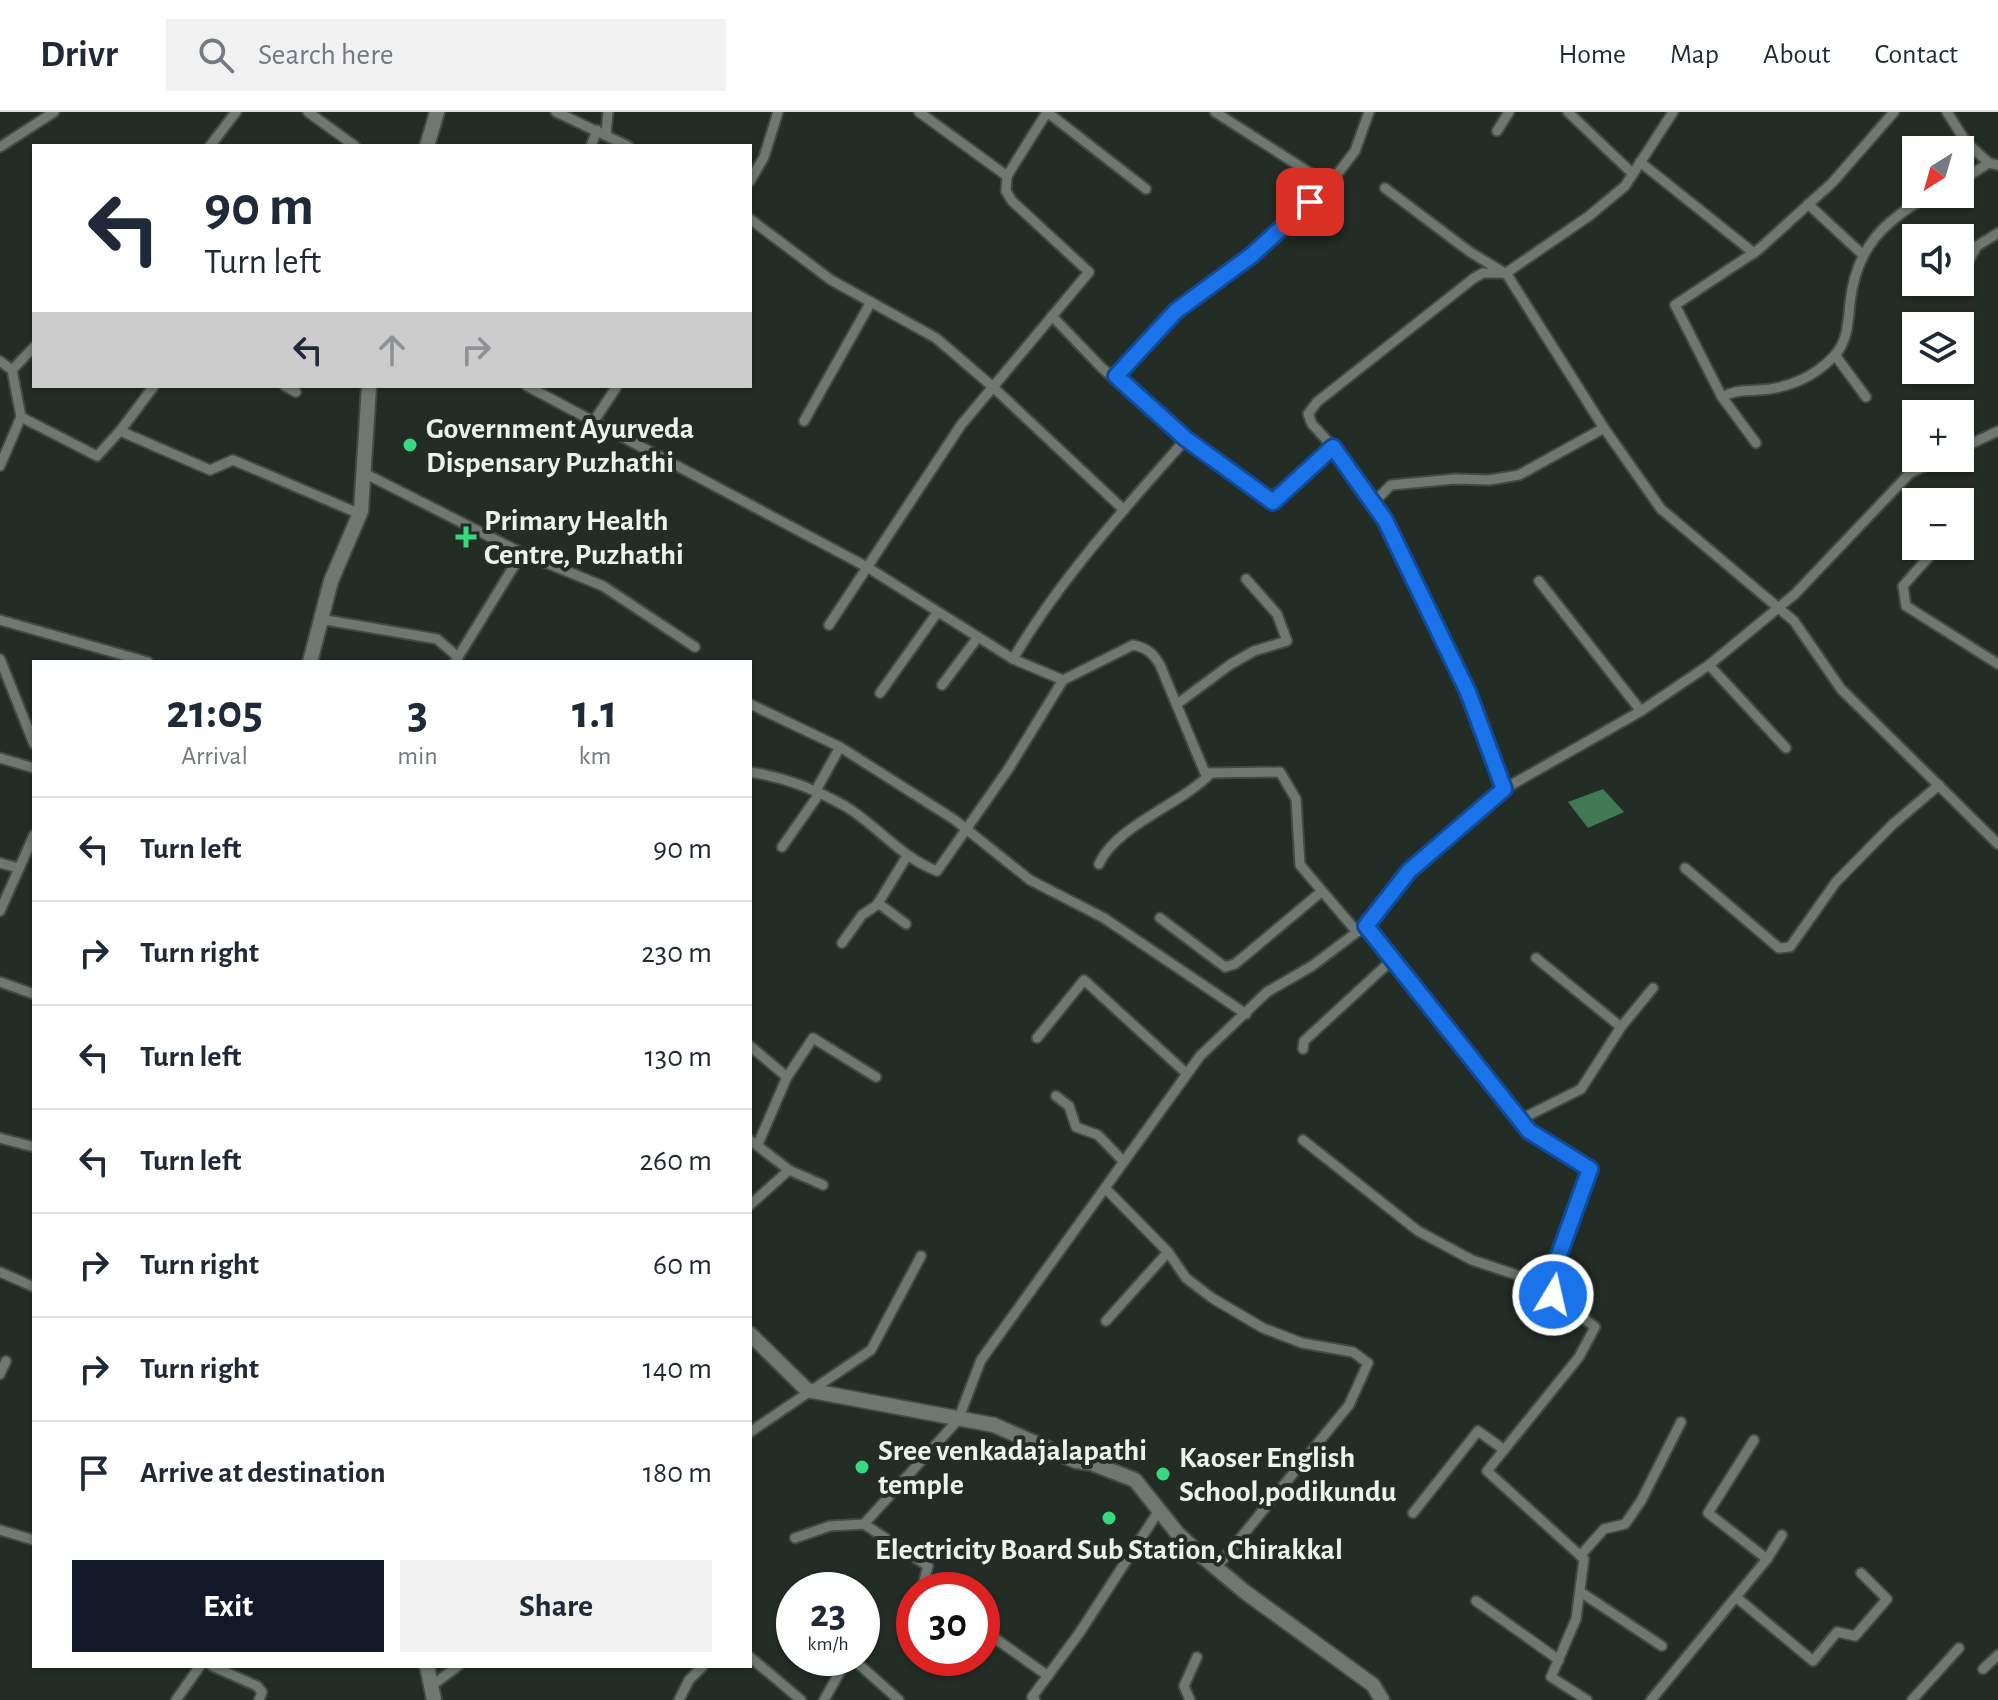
<!DOCTYPE html>
<meta charset="utf-8">
<style>
body{margin:0;font-family:"Alegreya Sans",sans-serif;background:#f2f2f3;color:#1f2937;height:100vh;display:flex;flex-direction:column;font-size:30px;white-space:nowrap}
*{box-sizing:border-box;margin:0}
p{font-size:26px;color:#747a83}
.icon{flex:none;width:44px;height:44px;fill:none;stroke:currentColor;stroke-width:2;stroke-linecap:round;stroke-linejoin:round}
.map{position:relative;flex:1;overflow:hidden}
.side{position:absolute;left:32px;top:548px;width:720px;height:1008px;display:flex;flex-direction:column;background:#fff;border-radius:0px;box-shadow:0 2px 6px #0004}
.side>*{flex:none}
.banner{position:absolute;left:32px;top:32px;width:720px;height:244px;border-radius:0px;box-shadow:0 2px 6px #0004;background:#fff;color:#1f2937;overflow:hidden}
.needle{width:52px;rotate:217deg}
.buttons{position:absolute;left:1902px;top:24px;display:grid;gap:16px}
.buttons a{display:grid;place-items:center;width:72px;height:72px;border-radius:0px;background:#fff;box-shadow:0 2px 6px #0004;font-size:40px}
.speed{position:absolute;left:776px;top:1460px;display:flex;gap:16px;font-size:40px;font-weight:700;text-align:center}
.speed>*{display:grid;place-content:center;width:104px;height:104px;border-radius:50%;background:#fff;box-shadow:0 2px 6px #0004;line-height:1}
.speed small{font-size:20px;font-weight:400}
.speed .limit{border:12px solid #d22;background:#fff;color:#111}
.pin{position:absolute;display:grid;place-items:center;width:68px;height:68px;color:#fff;margin:-34px;border-radius:16px;box-shadow:0 4px 12px #0006}
.me{position:absolute;width:88px;margin:-44px;rotate:9deg;stroke-linejoin:round;filter:drop-shadow(0 0 6px #0008)}
.turn{display:flex;align-items:center;gap:28px;height:168px;padding:0 40px;font-size:36px}
.turn .icon{width:104px;height:104px;stroke-width:2.5}
.turn b{display:block;font-size:56px;line-height:68px}
.lanes{display:flex;align-items:center;height:76px;padding:0 40px;background:#0003;justify-content:center;gap:40px;direction:ltr}
.lanes .off{opacity:.35}
.eta{display:flex;justify-content:space-evenly;align-items:center;height:136px;text-align:center}
.eta b{font-size:48px;font-weight:700;line-height:56px}
.button{display:flex;gap:16px;margin-top:auto;padding:16px 40px}
.button a{flex:1;height:92px;border-radius:0px;background:#111827;color:#fff;font-size:32px;font-weight:700;line-height:92px;text-align:center}
.button a+a{background:#f2f2f3;color:#1f2937}
ul{padding:0;list-style:none}
li{display:flex;align-items:center;gap:24px;height:104px;padding:0 40px;border-top:2px solid #e0e1e3}
li div{flex:1}
li b{display:block;font-size:30px}
li em{font-style:normal}
header{display:flex;align-items:center;gap:48px;box-sizing:border-box;height:112px;padding:0 40px;background:#fff;border-bottom:2px solid #e0e1e3}
header strong{font-size:38px}
nav{display:flex;gap:44px;margin-inline-start:auto;font-size:28px}
.search{width:560px;height:72px;background:#f2f2f3;display:flex;align-items:center;gap:20px;box-sizing:border-box;padding:0 28px;border-radius:0px;color:#747a83;font-size:30px}
.map>svg:first-child{display:block}
</style>
<header>
<strong>Drivr</strong>
<div class="search"><svg class="icon" aria-label="search" viewBox="0 0 24 24"><circle cx="10" cy="10" r="6"/><path d="M15 15l6 6"/></svg>Search here</div>
<nav><a>Home</a><a>Map</a><a>About</a><a>Contact</a></nav>
</header>
<div class="map">
<svg width="1998" height="1588" viewBox="0 0 1998 1588">
<rect width="100%" height="100%" fill="#242c26"/>
<path fill="#427955" d="M1603 677 1624 700 1588 716 1568 690Z"/>
<g fill="none" stroke-linecap="round" stroke-linejoin="round">
<g stroke="#424a44" stroke-width="13">
<g id="minor">
<path d="M308 0 355 34"/>
<path d="M556 0 628 34"/>
<path d="M1047 0 1146 77"/>
<path d="M1215 0 1329 73"/>
<path d="M1568 0 1633 62"/>
<path d="M1673 0 1625 74 1589 104 1506 161 1604 316 1661 397 1794 509 1841 577 1998 732"/>
<path d="M1894 0 1832 71 1758 138 1675 193 1722 285C1734 278 1745 279 1758 278 1787 277 1815 265 1835 243 1848 228 1848 210 1850 191 1856 135 1884 109 1931 82"/>
<path d="M1947 0 1966 30 1989 51"/>
<path d="M1497 19 1509 0"/>
<path d="M606 22 608 0"/>
<path d="M210 34 236 0"/>
<path d="M591 34 597 18"/>
<path d="M0 35 54 0"/>
<path d="M1640 50 1754 141"/>
<path d="M1007 64 1047 0"/>
<path d="M750 69 764 45 778 0"/>
<path d="M1960 69 1989 51 1998 53"/>
<path d="M1385 76 1470 140 1503 160"/>
<path d="M1808 92 1862 142"/>
<path d="M750 107 831 168 936 226 993 275 1089 160 1012 89 1006 79 1007 64 919 0"/>
<path d="M1962 160 1977 134 1998 121"/>
<path d="M1052 204 1102 256 1186 327"/>
<path d="M34 235 12 258 21 305 97 344 120 319 210 358 233 348 360 402"/>
<path d="M1835 243 1866 285"/>
<path d="M0 249 12 258"/>
<path d="M1116 264 1176 199 1252 143 1329 73 1355 39 1369 0"/>
<path d="M285 274 296 280"/>
<path d="M527 274 867 455 1013 547 1063 568 1133 533C1147 536 1153 541 1160 553L1205 661 1280 660 1296 687 1300 753 1357 820 1366 814 1529 1019 1590 1057 1556 1151 1553 1183 1595 1215 1579 1245 1487 1359 1584 1447 1576 1507 1551 1565 1587 1588"/>
<path d="M1722 285 1756 331"/>
<path d="M594 309 617 274"/>
<path d="M804 309 871 190"/>
<path d="M120 319 154 274"/>
<path d="M1333 335 1312 312 1308 302 1317 290 1474 166 1483 161H1506"/>
<path d="M1960 337 1998 319"/>
<path d="M0 354 21 305"/>
<path d="M364 361 522 441 455 550"/>
<path d="M1373 391 1391 373 1455 367 1489 368 1519 363 1604 316"/>
<path d="M1934 439 1903 474 1906 494 1998 552"/>
<path d="M522 441 603 474 695 535"/>
<path d="M1539 469 1641 599"/>
<path d="M320 507 437 527 458 545"/>
<path d="M0 508 148 550"/>
<path d="M829 513 961 313 993 275 1124 398"/>
<path d="M0 547 34 632"/>
<path d="M1013 547C1060 467 1125 396 1186 327L1273 390 1333 335 1385 408 1468 580 1504 677"/>
<path d="M1709 553 1786 636"/>
<path d="M942 573 978 525"/>
<path d="M880 581 937 501"/>
<path d="M750 592 840 635 955 708 1030 768 1104 806 1246 902"/>
<path d="M1177 592 1231 552 1254 539 1287 529 1277 502 1246 467"/>
<path d="M0 646 34 656"/>
<path d="M750 660C783 665 815 677 845 694 878 714 900 745 937 759L1009 656 1063 568"/>
<path d="M815 680 840 635"/>
<path d="M782 735 819 682"/>
<path d="M0 751 19 756"/>
<path d="M1099 752C1115 714 1182 692 1211 661"/>
<path d="M1685 756 1779 836 1790 835 1836 770 1892 713 1939 673"/>
<path d="M878 791 906 812"/>
<path d="M0 799 34 723"/>
<path d="M1160 806 1225 855 1235 852 1321 780"/>
<path d="M1366 814 1409 759 1504 677 1641 599 1709 553 1795 482 1910 361 1942 346"/>
<path d="M842 831 862 803 877 793 907 744"/>
<path d="M1536 846 1621 915"/>
<path d="M0 870 34 882"/>
<path d="M1037 926 1084 868 1186 961"/>
<path d="M750 934 787 965 758 1032"/>
<path d="M1303 937 1304 929 1392 848"/>
<path d="M787 965 813 926 876 965"/>
<path d="M1056 984 1069 994 1076 1015 1098 1023 1123 1049"/>
<path d="M1521 1007 1581 977 1621 915 1653 876"/>
<path d="M0 1026 34 1035"/>
<path d="M750 1028 789 1058 750 1093"/>
<path d="M1303 1028 1418 1119 1472 1148 1553 1175"/>
<path d="M789 1058 823 1073"/>
<path d="M1106 1077 1168 1140 1186 1166 1212 1186 1263 1216 1302 1231 1353 1240 1368 1251 1349 1293 1216 1456"/>
<path d="M0 1160 34 1175"/>
<path d="M1106 1209 1168 1140"/>
<path d="M0 1262 6 1249"/>
<path d="M750 1320 871 1238 921 1144"/>
<path d="M1754 1328 1708 1401 1767 1447"/>
<path d="M1413 1401 1478 1319 1503 1337"/>
<path d="M864 1412 958 1308 981 1248 1200 944 1267 880 1312 854 1357 820"/>
<path d="M0 1418 34 1428"/>
<path d="M795 1426 830 1414 864 1412 928 1454 923 1473 930 1478"/>
<path d="M1580 1444 1604 1417 1625 1412 1641 1389 1681 1310"/>
<path d="M1582 1481 1662 1534"/>
<path d="M1736 1485 1813 1549 1837 1520 1855 1524 1887 1487 1861 1461"/>
<path d="M1476 1489 1559 1548"/>
<path d="M982 1517 1048 1564"/>
<path d="M750 1545 801 1588"/>
<path d="M212 1554 257 1574 262 1580 259 1588"/>
<path d="M1983 1557 1998 1543"/>
<path d="M430 1575 458 1554"/>
<path d="M176 1588 200 1554"/>
<path d="M679 1588 689 1568 703 1554"/>
<path d="M824 1588 845 1551 853 1547 899 1588"/>
<path d="M1035 1588 1032 1585 1080 1520 1160 1397"/>
<path d="M1190 1588 1184 1574 1197 1545"/>
<path d="M1651 1588 1767 1447 1782 1423"/>
<path d="M1912 1588 1959 1536"/>
</g>
</g>
<g stroke="#424a44" stroke-width="18">
<g id="secondary">
<path d="M427 34 437 0"/>
<path d="M310 550 331 469 361 399 369 274"/>
<path d="M750 1222 807 1278 994 1313 1076 1349 1091 1351 1135 1368 1178 1422 1202 1444 1245 1480 1373 1573 1382 1588"/>
<path d="M427 1554 434 1588"/>
</g>
</g>
<use href="#minor" stroke="#6e7871" stroke-width="9"/>
<use href="#secondary" stroke="#6e7871" stroke-width="14"/>
</g>
<g fill="none" stroke-linecap="round" stroke-linejoin="round">
<g stroke="#114b97" stroke-width="20">
<path id="route" d="M1310 90 1252 143 1176 199 1116 264 1186 327 1273 390 1333 335 1385 408 1468 580 1504 677 1409 759 1366 814 1529 1019 1590 1057 1556 1151 1553 1183"/>
</g>
<use href="#route" stroke="#1a73e8" stroke-width="14"/>
</g>
<g fill="#38d880" stroke="#242c26" stroke-width="3">
<circle cx="410" cy="333" r="8"/>
<path d="M462 413h8v8h8v8h-8v8h-8v-8h-8v-8h8z"/>
<circle cx="862" cy="1355" r="8"/>
<circle cx="1163" cy="1362" r="8"/>
<circle cx="1109" cy="1406" r="8"/>
</g>
<g text-anchor="middle" stroke-width="8" stroke-linejoin="round" paint-order="stroke">
<g font-size="30" font-weight="bold" fill="#ebf1ec" stroke="#242c26" text-anchor="start">
<text x="426" y="326">Government Ayurveda<tspan x="426" dy="34">Dispensary Puzhathi</tspan></text>
<text x="484" y="418">Primary Health<tspan x="484" dy="34">Centre, Puzhathi</tspan></text>
<text x="878" y="1348">Sree venkadajalapathi<tspan x="878" dy="34">temple</tspan></text>
<text x="1179" y="1355">Kaoser English<tspan x="1179" dy="34">School,podikundu</tspan></text>
<text x="1109" y="1447" text-anchor="middle">Electricity Board Sub Station, Chirakkal</text>
</g>
</g>
</svg>
<div class="buttons">
<a><svg class="needle" viewBox="-14 -14 28 28"><path d="M0-13l5 13h-10z" fill="#e53935"/><path d="M0 13l5-13h-10z" fill="#747a83"/></svg></a>
<a><svg class="icon" aria-label="sound" viewBox="0 0 24 24"><path d="M4 9h4l5-4v14l-5-4H4zM17 9q2 3 0 6"/></svg></a>
<a><svg class="icon" aria-label="layers" viewBox="0 0 24 24"><path d="M12 4l9 5-9 5-9-5zM3 14l9 5 9-5"/></svg></a>
<a>+</a>
<a>−</a>
</div>
<div class="speed"><div>23<small>km/h</small></div><div class="limit">30</div></div>
<div class="pin" style="left:1310px;top:90px;background:#d93025"><svg class="icon" aria-label="arrive" viewBox="0 0 24 24"><path d="M6 21V4h12l-3 4 3 4H6"/></svg></div>
<svg class="me" style="left:1553px;top:1183px" viewBox="-20 -20 40 40"><circle r="17" fill="#1a73e8" stroke="#fff" stroke-width="3"/><path d="M0-11L8 9 0 5-8 9z" fill="#fff"/></svg>
<div class="banner">
<div class="turn"><svg class="icon" aria-label="left" viewBox="0 0 24 24"><path d="M17 20v-9H6M10 6l-5 5 5 5"/></svg><div><b>90 m</b>Turn left</div></div>
<div class="lanes"><svg class="icon" aria-label="left" viewBox="0 0 24 24"><path d="M17 20v-9H6M10 6l-5 5 5 5"/></svg><svg class="icon off" aria-label="ahead" viewBox="0 0 24 24"><path d="M12 20V5M6 11l6-6 6 6"/></svg><svg class="icon off" aria-label="right" viewBox="0 0 24 24"><path d="M7 20v-9h11M14 6l5 5-5 5"/></svg></div>
</div>
<section class="side">
<div class="eta">
<div><b>21:05</b><p>Arrival</p></div>
<div><b>3</b><p>min</p></div>
<div><b>1.1</b><p>km</p></div>
</div>
<ul>
<li><svg class="icon" aria-label="left" viewBox="0 0 24 24"><path d="M17 20v-9H6M10 6l-5 5 5 5"/></svg><div><b>Turn left</b></div><em>90 m</em></li>
<li><svg class="icon" aria-label="right" viewBox="0 0 24 24"><path d="M7 20v-9h11M14 6l5 5-5 5"/></svg><div><b>Turn right</b></div><em>230 m</em></li>
<li><svg class="icon" aria-label="left" viewBox="0 0 24 24"><path d="M17 20v-9H6M10 6l-5 5 5 5"/></svg><div><b>Turn left</b></div><em>130 m</em></li>
<li><svg class="icon" aria-label="left" viewBox="0 0 24 24"><path d="M17 20v-9H6M10 6l-5 5 5 5"/></svg><div><b>Turn left</b></div><em>260 m</em></li>
<li><svg class="icon" aria-label="right" viewBox="0 0 24 24"><path d="M7 20v-9h11M14 6l5 5-5 5"/></svg><div><b>Turn right</b></div><em>60 m</em></li>
<li><svg class="icon" aria-label="right" viewBox="0 0 24 24"><path d="M7 20v-9h11M14 6l5 5-5 5"/></svg><div><b>Turn right</b></div><em>140 m</em></li>
<li><svg class="icon" aria-label="arrive" viewBox="0 0 24 24"><path d="M6 21V4h12l-3 4 3 4H6"/></svg><div><b>Arrive at destination</b></div><em>180 m</em></li>
</ul>
<div class="button"><a>Exit</a><a>Share</a></div>
</section>
</div>
